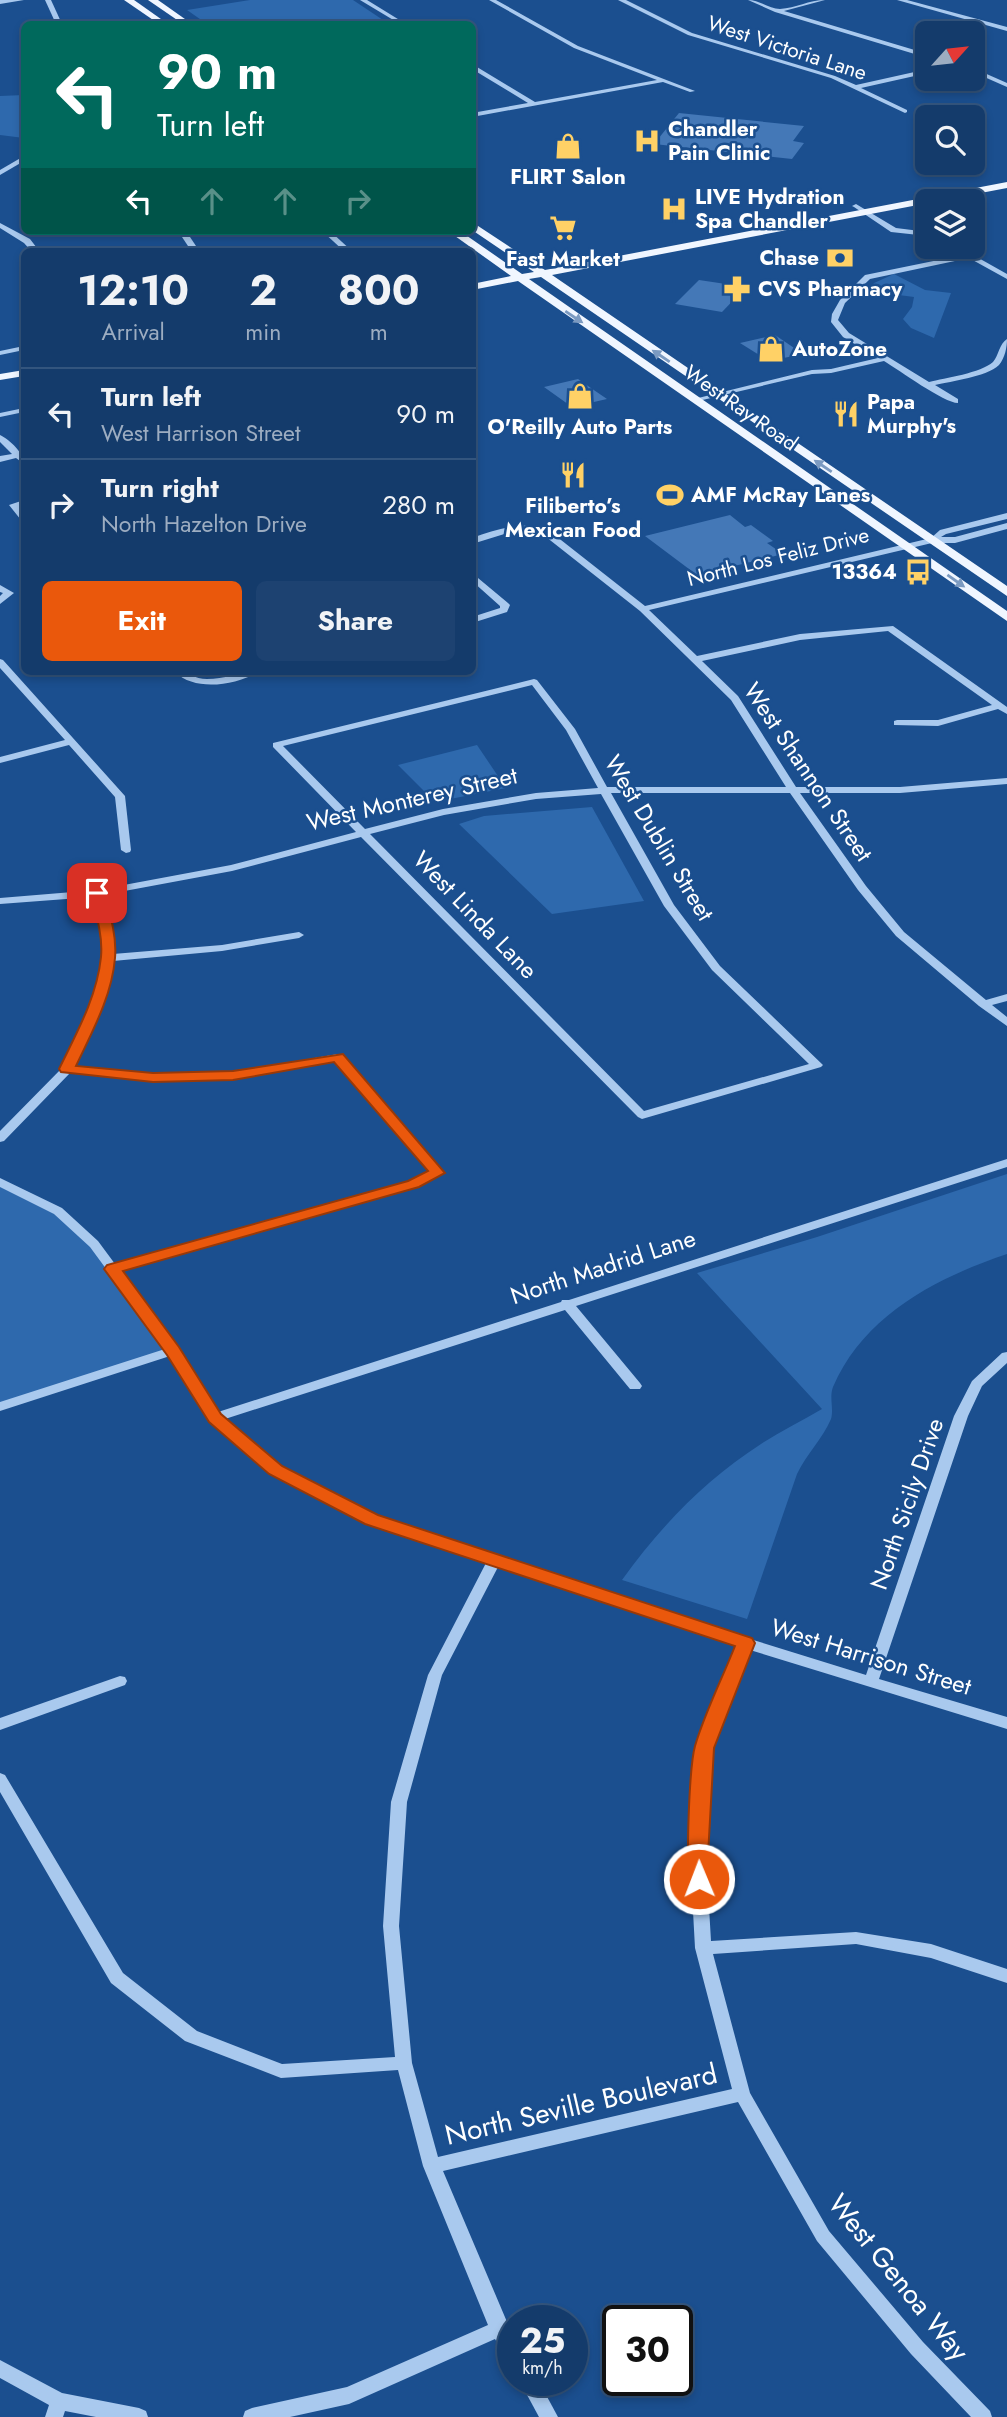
<!DOCTYPE html>
<meta charset="utf-8">
<style>
body{margin:0;font-family:Jost,sans-serif;background:#1d4271;color:#f1f3f6;height:100vh;display:flex;flex-direction:column;font-size:26px;white-space:nowrap}
*{box-sizing:border-box;margin:0}
p{font-size:23px;color:#9dadc1}
.icon{flex:none;width:38px;height:38px;fill:none;stroke:currentColor;stroke-width:2;stroke-linecap:round;stroke-linejoin:round}
.map{position:relative;flex:1;overflow:hidden}
.sheet{position:absolute;left:21px;top:248px;width:455px;height:427px;display:flex;flex-direction:column;background:#143b6b;border-radius:10px;box-shadow:0 4px 10px #0003,0 0 0 2px #33557e}
.sheet>*{flex:none}
.guide{position:absolute;left:21px;top:21px;width:455px;height:214px;border-radius:10px;box-shadow:0 4px 10px #0003,0 0 0 2px #33557e;background:#00695c;color:#fff;overflow:hidden}
.needle{width:46px;rotate:63deg}
.buttons{position:absolute;left:915px;top:21px;display:grid;gap:14px}
.buttons a{display:grid;place-items:center;width:70px;height:70px;border-radius:10px;background:#143b6b;box-shadow:0 4px 10px #0003,0 0 0 2px #33557e;font-size:35px}
.speed{position:absolute;left:497px;top:2305px;display:flex;gap:14px;font-size:35px;font-weight:700;text-align:center}
.speed>*{display:grid;place-content:center;width:91px;height:91px;border-radius:50%;background:#143b6b;box-shadow:0 4px 10px #0003,0 0 0 2px #33557e;line-height:1}
.speed small{font-size:18px;font-weight:400}
.speed .limit{border:4px solid #111;border-radius:10px;background:#fff;color:#111}
.pin{position:absolute;display:grid;place-items:center;width:60px;height:60px;color:#fff;margin:-30px;border-radius:14px;box-shadow:0 4px 10px #0006}
.me{position:absolute;width:77px;margin:-38px;rotate:359deg;stroke-linejoin:round;filter:drop-shadow(0 0 5px #0008)}
.turn{display:flex;align-items:center;gap:24px;height:147px;padding:0 21px;font-size:32px}
.turn .icon{width:91px;height:91px;stroke-width:2.5}
.turn b{display:block;font-size:49px;line-height:60px}
.lanes{display:flex;align-items:center;height:66px;padding:0 21px;background:#0003;justify-content:center;gap:35px;direction:ltr}
.lanes .off{opacity:.35}
.eta{display:flex;justify-content:space-evenly;align-items:center;height:119px;text-align:center}
.eta b{font-size:42px;font-weight:700;line-height:49px}
.button{display:flex;gap:14px;margin-top:auto;padding:14px 21px}
.button a{flex:1;height:80px;border-radius:10px;background:#ea580c;color:#fff;font-size:28px;font-weight:700;line-height:80px;text-align:center}
.button a+a{background:#1d4271;color:#f1f3f6}
ul{padding:0;list-style:none}
li{display:flex;align-items:center;gap:21px;height:91px;padding:0 21px;border-top:2px solid #33557e}
li div{flex:1}
li b{display:block;font-size:26px}
li em{font-style:normal}
.map>svg:first-child{display:block}
</style>
<div class="map">
<svg width="1007" height="2417" viewBox="0 0 1007 2417">
<rect width="100%" height="100%" fill="#1b4f8f"/>
<g fill="#2e69ad">
<path d="M250 0H353L386 22 370 24H207L187 10Z"/>
<path d="M24 95V138L0 135V96Z"/>
<path d="M894 274 925 290 951 293 934 338 911 328 903 319 912 307 914 297 868 291 874 283Z"/>
<path d="M477 745 506 788 435 802 398 765Z"/>
<path d="M592 807 644 901 552 914 459 824 484 816Z"/>
<path d="M1007 1174V1254C936 1278 864 1315 833 1387 829 1397 834 1409 831 1419 823 1438 806 1455 797 1474L747 1619 622 1580C660 1527 705 1480 761 1444 781 1431 802 1421 822 1409L697 1273 817 1237Z"/>
<path d="M0 1182 58 1211 94 1244 173 1351 0 1407Z"/>
</g>
<g fill="#4478b7">
<path d="M679 113 804 126 793 141 804 143 792 159 654 144Z"/>
<path d="M699 280 746 287 722 312 675 304Z"/>
<path d="M775 335 803 354 769 361 740 343Z"/>
<path d="M578 379 588 386 607 399 572 407 544 387Z"/>
<path d="M730 515 745 527 751 525 773 541 767 543 783 554 697 575 645 536Z"/>
</g>
<g fill="none" stroke-linecap="round" stroke-linejoin="round">
<g fill="#a9c9ee" fill-rule="evenodd">
<path d="M0 0H24L0 4Z"/>
<path d="M45 0H51L62 24H56Z"/>
<path d="M360 0H367L406 24H400Z"/>
<path d="M489 0H496L578 46 695 91 690 92 663 82 472 117V113L528 103 472 69V64L535 102 657 80 574 48Z"/>
<path d="M618 0H626L692 33 835 76 856 85 928 69V73L861 88 907 110V112L905 113 831 78 688 35Z"/>
<path d="M748 0C759 0 770 9 780 9 796 8 809 0 825 0L784 11 928 54V58L775 12Z"/>
<path d="M897 0H907L1007 27V31Z"/>
<path d="M973 68 1007 83V87L973 72Z"/>
<path d="M24 156V161L0 175V170Z"/>
<path d="M856 204 896 228 928 232V236L891 232 854 207 852 206Z"/>
<path d="M0 223 30 239 40 252H32L24 243 0 228Z"/>
<path d="M178 231H186L200 252H192Z"/>
<path d="M322 231H330L353 252H345Z"/>
<path d="M951 247H959L1007 274V279L969 258 870 279 845 303 838 320 849 333 929 382C945 378 981 373 993 362 999 355 999 344 1007 339 1007 347 1005 358 999 365 986 377 952 381 935 385L958 399V403C944 403 899 370 884 361L831 373 812 374 694 402 690 400 812 370 831 369 878 358 843 337 831 322 832 314 840 300 865 275 963 255Z"/>
<path d="M24 346V350L0 355V351Z"/>
<path d="M24 408V412L0 417V413Z"/>
<path d="M0 435C10 440 24 453 24 464L16 458 0 462V456L12 454 0 442Z"/>
<path d="M24 500V505L19 507 24 513V521L21 520 9 505Z"/>
<path d="M1007 513V519L946 534 941 537H955L1007 523V529L955 543H932L649 610 697 656 800 634 893 626 1007 707V714L998 709 938 726 894 725V721L897 720H938L992 705 888 631 800 640 702 661 738 696 796 787H900L1007 778V784L900 793H800L866 886 904 932 986 1000 1007 994V1001L992 1005 1007 1017V1026L979 1006 896 936 858 890 790 793H611L674 905 720 966 823 1065 821 1067 642 1119 638 1117 361 837 232 871 103 895 112 929 113 954 222 945 299 932 304 935 299 938 222 951 113 961 101 1009 74 1066 153 1075 233 1072 338 1054 342 1055 443 1173 418 1187 120 1271 178 1348 218 1412 561 1302 562 1300H569L1007 1159V1167L576 1306 640 1383 642 1386 640 1389H630L565 1310 225 1419 280 1467 376 1517 750 1639 866 1675 954 1416 972 1381 1002 1353 1007 1352V1363L982 1386 968 1416 879 1679 1007 1717V1729L750 1650 712 1748 706 1856 711 1941 856 1932 931 1944 1007 1969V1983L931 1958 856 1944 713 1954 750 2093 829 2231 923 2342 990 2411 992 2417H971L911 2354 817 2241 738 2102 443 2171 513 2336V2362L507 2360 495 2339 349 2404 290 2417H243L245 2411 252 2408 347 2387 488 2325 423 2166 398 2070 281 2078 185 2041 111 1983 0 1792V1773L5 1775 123 1973 197 2031 282 2064 395 2057 383 1926 391 1802 428 1675 486 1563 366 1523 270 1473 210 1421 170 1356 0 1411V1402L165 1349 90 1247 54 1214 0 1187V1178L62 1208 98 1241 115 1264 410 1181 430 1172 335 1061 233 1078 153 1081 70 1073 4 1141 0 1142V1131L62 1068 89 1009 103 958 102 929 93 897 0 904V898L97 890 231 865 356 832 273 747V743L534 679 537 680 575 729 607 787H786L731 700 640 611 541 533 517 530 472 544V538C498 529 521 521 547 529L645 606 931 538 940 530ZM532 685 566 730 598 788 536 793 443 809 365 829 283 746ZM601 794 664 906 712 970 809 1064 644 1111 370 834 444 815 536 799ZM498 1567 737 1646 696 1748 690 1856 695 1948 732 2089 438 2157 412 2063 399 1926 407 1802 442 1675Z"/>
<path d="M472 573 508 603 510 605 507 612 472 623V617L500 608V606L472 581Z"/>
<path d="M0 585 14 593 0 604V596L3 593 0 592Z"/>
<path d="M0 659 3 660 125 796 131 850 130 852 126 853 121 850 115 797 69 745 0 763V757L65 740 0 668Z"/>
<path d="M175 672C187 672 195 679 207 679 225 679 240 672 258 672 236 685 195 692 175 672Z"/>
<path d="M120 1676 125 1677 127 1681 125 1685 0 1730V1718Z"/>
<path d="M0 2360 62 2393 139 2408 146 2411 148 2417H96L65 2411 63 2417H45L49 2405 0 2378Z"/>
<path d="M519 2380H538L558 2417H539Z"/>
</g>
<g fill="#f0f6ff" fill-rule="evenodd">
<path d="M124 0H134L168 24H159Z"/>
<path d="M148 0H158L192 24H183Z"/>
<path d="M1007 182V188L552 275 1007 586V596L541 277 529 279 1007 611V621L518 281 472 290V284L511 276 448 231H460L522 274 534 272 472 230V222L545 270Z"/>
<path d="M24 370V376L0 380V374Z"/>
</g>
</g>
<defs><path id="oneway-solid" d="M-6-.8H1V-3.2L6.5 0L1 3.2V.8H-6Z" transform="scale(1.75)"/></defs>
<g fill="#7b9ac1">
<use href="#oneway-solid" transform="translate(574 317) rotate(34)"/>
<use href="#oneway-solid" transform="translate(661 356) rotate(-146)"/>
<use href="#oneway-solid" transform="translate(823 466) rotate(-146)"/>
<use href="#oneway-solid" transform="translate(956 581) rotate(35)"/>
</g>
<path fill="#ea580c" stroke="#983908" stroke-width="2" d="M97 889 104 893C110 914 117 936 115 958 112 996 92 1032 76 1066L153 1073 233 1071 343 1054 445 1173 419 1187 123 1271 179 1347 221 1414 282 1466 378 1515 752 1638 755 1643 714 1748 708 1856 709 1879 706 1885 699 1887 692 1885C684 1870 690 1764 695 1746 705 1712 722 1679 735 1646L365 1524 269 1474 209 1422 167 1355 104 1269 107 1265 408 1181 428 1171 334 1062 233 1080 153 1082 61 1072 59 1069C76 1034 97 997 101 957 103 935 96 914 90 893Z"/>
<defs>
<g id="hospital-bare" transform="scale(2.1)"><path d="M-5-5h3v3.5h4V-5h3V5h-3V1.5h-4V5h-3Z" fill="#ffd166" stroke="#1b4f8f" stroke-width="2.5" paint-order="stroke"/></g>
<g id="shop-bare" transform="scale(2.1)"><path d="M-5-2.5h2.3a2.7 3.5 0 0 1 5.4 0H5L5.5 6h-11ZM-1.5-2.5h3a1.5 2.3 0 0 0-3 0Z" fill="#ffd166" stroke="#1b4f8f" stroke-width="2.5" paint-order="stroke"/></g>
<g id="supermarket-bare" transform="scale(2.1)"><path d="M-6-5.5h2.5l.6 2H6L4.5 2H-2.5L-4.4-4H-6ZM-1.5 3.2a1.3 1.3 0 1 0 .1 0ZM3 3.2a1.3 1.3 0 1 0 .1 0Z" fill="#ffd166" stroke="#1b4f8f" stroke-width="2.5" paint-order="stroke"/></g>
<g id="bank-bare" transform="scale(2.1)"><path d="M-6-4H6V4H-6ZM0-2.3a2.3 2.3 0 1 0 0 4.6a2.3 2.3 0 1 0 0-4.6Z" fill="#ffd166" stroke="#1b4f8f" stroke-width="2.5" paint-order="stroke"/></g>
<g id="pharmacy-bare" transform="scale(2.1)"><path d="M-2-6h4v4h4v4h-4v4h-4v-4h-4v-4h4Z" fill="#ffd166" stroke="#1b4f8f" stroke-width="2.5" paint-order="stroke"/></g>
<g id="restaurant-bare" transform="scale(2.1)"><path d="M-5-6h1v4h1v-4h1v4h1v-4h1v5L-1.5 .5V6h-2V.5L-5-1ZM5-6V6H3V1.5H1.5Q1.5-4 5-6Z" fill="#ffd166" stroke="#1b4f8f" stroke-width="2.5" paint-order="stroke"/></g>
<g id="stadium-bare" transform="scale(2.1)"><path d="M0-5a6.5 5 0 1 0 0 10a6.5 5 0 1 0 0-10ZM-3.5-1.8h7v3.6h-7Z" fill="#ffd166" stroke="#1b4f8f" stroke-width="2.5" paint-order="stroke"/></g>
<g id="bus-bare" transform="scale(2.1)"><path d="M-5-6H5V4H4V6H2V4H-2V6H-4V4H-5ZM-3.5-4V0h7V-4ZM-3.5 1.2v1.5H-2V1.2ZM2 1.2v1.5H3.5V1.2Z" fill="#ffd166" stroke="#1b4f8f" stroke-width="2.5" paint-order="stroke"/></g>
</defs>
<g fill-rule="evenodd">
<use href="#hospital-bare" x="647" y="141"/>
<use href="#shop-bare" x="568" y="146"/>
<use href="#hospital-bare" x="674" y="209"/>
<use href="#supermarket-bare" x="563" y="228"/>
<use href="#bank-bare" x="840" y="258"/>
<use href="#pharmacy-bare" x="737" y="289"/>
<use href="#shop-bare" x="771" y="349"/>
<use href="#shop-bare" x="580" y="396"/>
<use href="#restaurant-bare" x="846" y="414"/>
<use href="#restaurant-bare" x="573" y="475"/>
<use href="#stadium-bare" x="670" y="495"/>
<use href="#bus-bare" x="918" y="572"/>
</g>
<g text-anchor="middle" stroke-width="5" stroke-linejoin="round" paint-order="stroke">
<g font-size="21" fill="#fff" stroke="#1b4f8f">
<text transform="translate(787 48) rotate(18)" y="7">West Victoria Lane</text>
<text transform="translate(741 408) rotate(35)" y="7">West Ray Road</text>
<text transform="translate(778 557) rotate(-14)" y="7">North Los Feliz Drive</text>
</g>
<g font-size="21" font-weight="bold" fill="#fff" stroke="#1b4f8f" text-anchor="start">
<text x="668" y="136">Chandler<tspan x="668" dy="24">Pain Clinic</tspan></text>
<text x="568" y="184" text-anchor="middle">FLIRT Salon</text>
<text x="695" y="204">LIVE Hydration<tspan x="695" dy="24">Spa Chandler</tspan></text>
<text x="819" y="265" text-anchor="end">Chase</text>
<text x="563" y="266" text-anchor="middle">Fast Market</text>
<text x="758" y="296">CVS Pharmacy</text>
<text x="792" y="356">AutoZone</text>
<text x="867" y="409">Papa<tspan x="867" dy="24">Murphy's</tspan></text>
<text x="580" y="434" text-anchor="middle">O'Reilly Auto Parts</text>
<text x="691" y="502">AMF McRay Lanes</text>
<text x="573" y="513" text-anchor="middle">Filiberto’s<tspan x="573" dy="24">Mexican Food</tspan></text>
<text x="897" y="579" text-anchor="end">13364</text>
</g>
<g font-size="24" fill="#fff" stroke="#1b4f8f">
<text transform="translate(808 772) rotate(56)" y="8">West Shannon Street</text>
<text transform="translate(412 799) rotate(-13)" y="8">West Monterey Street</text>
<text transform="translate(659 838) rotate(59)" y="8">West Dublin Street</text>
<text transform="translate(475 915) rotate(46)" y="8">West Linda Lane</text>
<text transform="translate(603 1267) rotate(-18)" y="8">North Madrid Lane</text>
<text transform="translate(907 1504) rotate(-71)" y="8">North Sicily Drive</text>
<text transform="translate(871 1657) rotate(17)" y="8">West Harrison Street</text>
</g>
<g font-size="28" fill="#fff" stroke="#1b4f8f">
<text transform="translate(581 2104) rotate(-13)" y="10">North Seville Boulevard</text>
<text transform="translate(899 2277) rotate(51)" y="10">West Genoa Way</text>
</g>
</g>
</svg>
<div class="buttons">
<a><svg class="needle" viewBox="-14 -14 28 28"><path d="M0-13l5 13h-10z" fill="#e53935"/><path d="M0 13l5-13h-10z" fill="#9dadc1"/></svg></a>
<a><svg class="icon" aria-label="search" viewBox="0 0 24 24"><circle cx="10" cy="10" r="6"/><path d="M15 15l6 6"/></svg></a>
<a><svg class="icon" aria-label="layers" viewBox="0 0 24 24"><path d="M12 4l9 5-9 5-9-5zM3 14l9 5 9-5"/></svg></a>
</div>
<div class="speed"><div>25<small>km/h</small></div><div class="limit">30</div></div>
<div class="pin" style="left:97px;top:893px;background:#d93025"><svg class="icon" aria-label="arrive" viewBox="0 0 24 24"><path d="M6 21V4h12l-3 4 3 4H6"/></svg></div>
<svg class="me" style="left:699px;top:1879px" viewBox="-20 -20 40 40"><circle r="17" fill="#ea580c" stroke="#fff" stroke-width="3"/><path d="M0-11L8 9 0 5-8 9z" fill="#fff"/></svg>
<div class="guide">
<div class="turn"><svg class="icon" aria-label="left" viewBox="0 0 24 24"><path d="M17 20v-9H6M10 6l-5 5 5 5"/></svg><div><b>90 m</b>Turn left</div></div>
<div class="lanes"><svg class="icon" aria-label="left" viewBox="0 0 24 24"><path d="M17 20v-9H6M10 6l-5 5 5 5"/></svg><svg class="icon off" aria-label="ahead" viewBox="0 0 24 24"><path d="M12 20V5M6 11l6-6 6 6"/></svg><svg class="icon off" aria-label="ahead" viewBox="0 0 24 24"><path d="M12 20V5M6 11l6-6 6 6"/></svg><svg class="icon off" aria-label="right" viewBox="0 0 24 24"><path d="M7 20v-9h11M14 6l5 5-5 5"/></svg></div>
</div>
<section class="sheet">
<div class="eta">
<div><b>12:10</b><p>Arrival</p></div>
<div><b>2</b><p>min</p></div>
<div><b>800</b><p>m</p></div>
</div>
<ul>
<li><svg class="icon" aria-label="left" viewBox="0 0 24 24"><path d="M17 20v-9H6M10 6l-5 5 5 5"/></svg><div><b>Turn left</b><p>West Harrison Street</p></div><em>90 m</em></li>
<li><svg class="icon" aria-label="right" viewBox="0 0 24 24"><path d="M7 20v-9h11M14 6l5 5-5 5"/></svg><div><b>Turn right</b><p>North Hazelton Drive</p></div><em>280 m</em></li>
</ul>
<div class="button"><a>Exit</a><a>Share</a></div>
</section>
</div>
